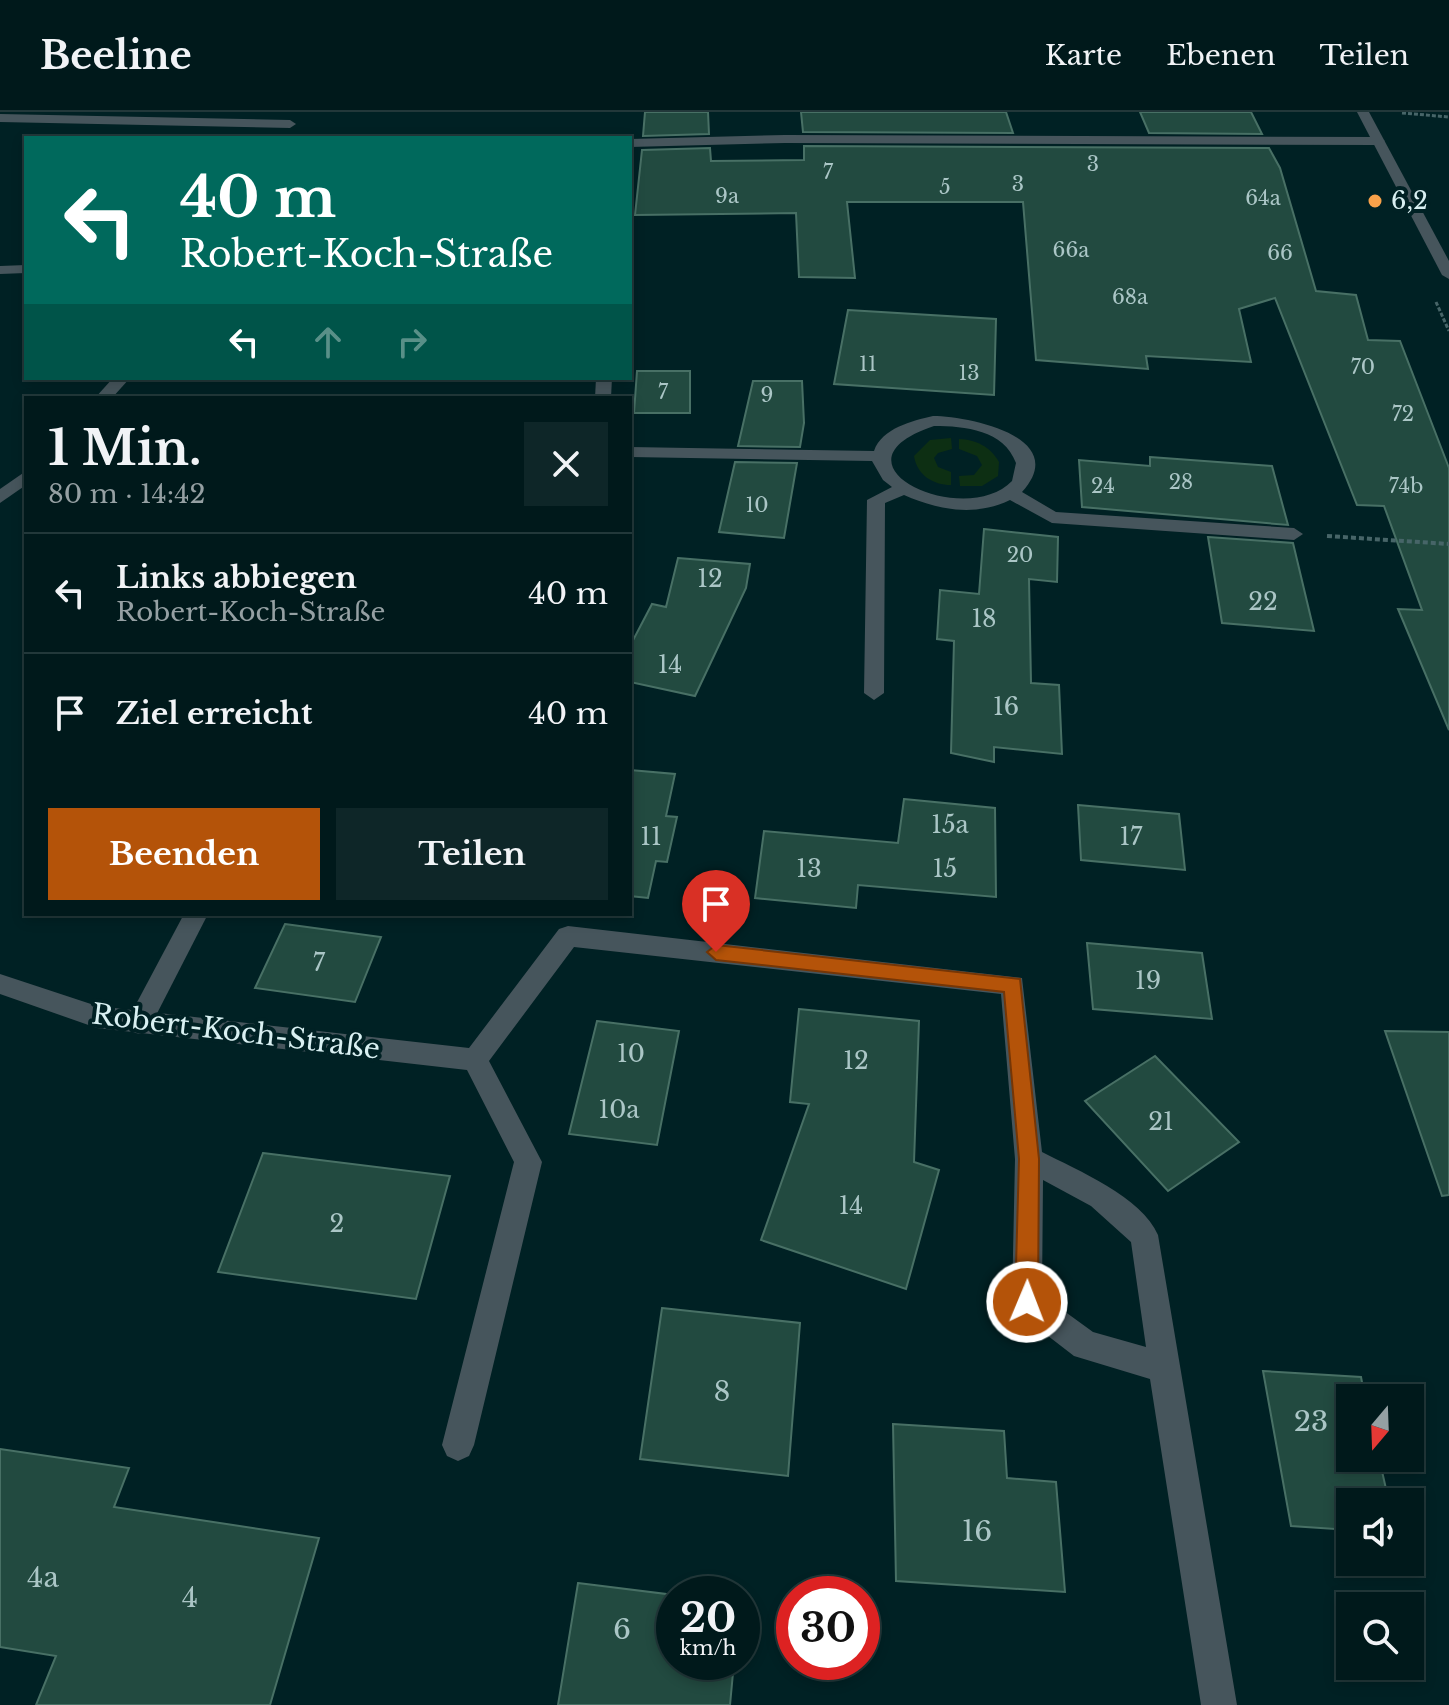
<!DOCTYPE html>
<html lang="de">
<meta charset="utf-8">
<style>
body{margin:0;font-family:"Libre Baskerville",serif;background:#0e2628;color:#f1f3f6;height:100vh;display:flex;flex-direction:column;font-size:30px;white-space:nowrap}
*{box-sizing:border-box;margin:0}
p{font-size:26px;color:#95a0a3}
.icon{flex:none;width:44px;height:44px;fill:none;stroke:currentColor;stroke-width:2;stroke-linecap:round;stroke-linejoin:round}
.map{position:relative;flex:1;overflow:hidden}
.side{position:absolute;left:24px;top:284px;width:608px;height:520px;display:flex;flex-direction:column;background:#00191b;border-radius:0px;box-shadow:0 4px 12px #0003,0 0 0 2px #22383a}
.side>*{flex:none}
.banner{position:absolute;left:24px;top:24px;width:608px;height:244px;border-radius:0px;box-shadow:0 4px 12px #0003,0 0 0 2px #22383a;background:#00695c;color:#fff;overflow:hidden}
.needle{width:52px;rotate:199deg}
.buttons{position:absolute;left:1336px;top:1272px;display:grid;gap:16px}
.buttons a{display:grid;place-items:center;width:88px;height:88px;border-radius:0px;background:#00191b;box-shadow:0 4px 12px #0003,0 0 0 2px #22383a;font-size:40px}
.speed{position:absolute;left:656px;top:1464px;display:flex;gap:16px;font-size:40px;font-weight:700;text-align:center}
.speed>*{display:grid;place-content:center;width:104px;height:104px;border-radius:50%;background:#00191b;box-shadow:0 4px 12px #0003,0 0 0 2px #22383a;line-height:1}
.speed small{font-size:20px;font-weight:400}
.speed .limit{border:12px solid #d22;background:#fff;color:#111}
.pin{position:absolute;display:grid;place-items:center;width:68px;height:68px;color:#fff;margin:-82px -34px;border-radius:50% 50% 50% 0;rotate:-45deg;box-shadow:0 0 8px #0007}
.pin .icon{rotate:45deg}
.me{position:absolute;width:88px;margin:-44px;rotate:1deg;stroke-linejoin:round;filter:drop-shadow(0 0 6px #0008)}
.turn{display:flex;align-items:center;gap:28px;height:168px;padding:0 24px;font-size:36px}
.turn .icon{width:104px;height:104px;stroke-width:2.5}
.turn b{display:block;font-size:56px;line-height:68px}
.lanes{display:flex;align-items:center;height:76px;padding:0 24px;background:#0003;justify-content:center;gap:40px;direction:ltr}
.lanes .off{opacity:.35}
.round{display:grid;place-items:center;flex:none;width:84px;height:84px;border-radius:0px;background:#0e2628}
.headline{display:flex;align-items:center;justify-content:space-between;height:136px;padding:0 24px}
h1{font-size:48px;font-weight:800;line-height:60px}
.cta{display:flex;gap:16px;margin-top:auto;padding:16px 24px}
.cta a{flex:1;height:92px;border-radius:0px;background:#b45309;color:#fff;font-size:32px;font-weight:800;line-height:92px;text-align:center}
.cta a+a{background:#0e2628;color:#f1f3f6}
ul{padding:0;list-style:none}
li{display:flex;align-items:center;gap:24px;height:120px;padding:0 24px;border-top:2px solid #22383a}
li div{flex:1}
li b{display:block;font-size:30px}
li em{font-style:normal}
header{display:flex;align-items:center;gap:48px;box-sizing:border-box;height:112px;padding:0 40px;background:#00191b;border-bottom:2px solid #22383a}
header strong{font-size:38px}
nav{display:flex;gap:44px;margin-inline-start:auto;font-size:28px}
.map>svg:first-child{display:block}
</style>
<header>
<strong>Beeline</strong>
<nav><a>Karte</a><a>Ebenen</a><a>Teilen</a></nav>
</header>
<div class="map">
<svg width="1449" height="1593" viewBox="0 0 1449 1593">
<rect width="100%" height="100%" fill="#002124"/>
<g fill="#0d2f13">
<path d="M951 326 952 337 938 341 934 346 938 355 951 360V373C933 373 917 363 914 344L930 328Z"/>
<path d="M959 327C976 328 990 334 999 350L998 364 982 374H960L959 364 974 363 982 353 977 344 959 337Z"/>
</g>
<g fill="#224a40" stroke="#487065" stroke-width="2">
<path d="M645 0H708L709 22 643 24Z"/>
<path d="M801 0H1006L1013 21 803 20Z"/>
<path d="M1140 0H1251L1262 22 1149 21Z"/>
<path d="M804 34 1269 36 1280 56 1316 179 1356 183 1368 228 1400 229 1449 356V618L1398 497 1422 498 1384 394 1357 393 1275 186 1239 197 1251 250 1146 244 1148 257 1036 248 1023 90H847L855 166 799 165 796 101 635 103 642 38 710 36 711 49 804 48Z"/>
<path d="M848 198 996 207 994 283 834 272Z"/>
<path d="M637 259H690V301H634Z"/>
<path d="M753 269H802L804 311 800 335 738 334Z"/>
<path d="M1150 345 1272 354 1288 413 1082 395 1079 348 1150 354Z"/>
<path d="M735 350 797 351 784 426 719 420Z"/>
<path d="M984 417 1058 425 1057 470 1029 467 1031 571 1059 573 1062 642 994 635V650L951 641 954 529 937 527 940 478 979 482Z"/>
<path d="M1208 425 1293 431 1314 519 1222 511Z"/>
<path d="M678 446 750 452 746 476 695 584 630 570V534L652 492 666 495Z"/>
<path d="M630 658 675 662 666 704 677 705 667 750 656 749 648 786 630 784Z"/>
<path d="M904 687 995 696 996 785 858 773 856 796 755 786 764 719 898 731Z"/>
<path d="M1078 693 1179 702 1185 758 1081 748Z"/>
<path d="M285 812 381 825 355 890 255 876Z"/>
<path d="M1087 831 1202 841 1212 907 1093 897Z"/>
<path d="M799 897 919 909 914 1050 939 1058 906 1177 761 1128 809 992 790 990Z"/>
<path d="M597 909 679 919 657 1033 569 1022Z"/>
<path d="M1385 919 1449 920V1083L1442 1084Z"/>
<path d="M1155 944 1239 1030 1168 1079 1085 989Z"/>
<path d="M263 1041 450 1064 416 1187 218 1160Z"/>
<path d="M662 1196 800 1211 788 1364 640 1347Z"/>
<path d="M1263 1259 1361 1265 1365 1286H1350V1346H1379L1389 1390H1350V1418L1291 1414Z"/>
<path d="M893 1312 1004 1319 1007 1366 1056 1370 1065 1480 896 1469Z"/>
<path d="M0 1337 129 1356 114 1395 319 1426 270 1593H36L56 1544 0 1535Z"/>
<path d="M578 1471 674 1483V1550H734L730 1593H558Z"/>
</g>
<g fill="none" stroke-linecap="round" stroke-linejoin="round">
<g stroke="#476568" stroke-width="3" stroke-dasharray="4 2" stroke-linecap="butt">
<path d="M1402 1 1449 5"/>
<path d="M1436 190 1449 219"/>
</g>
<path stroke="#476568" stroke-width="4" stroke-dasharray="5 3" stroke-linecap="butt" d="M1327 424 1449 432"/>
<g fill="#46555c" fill-rule="evenodd">
<path d="M596 266H612L611 286H595Z"/>
<path d="M184 802H208L148 919 139 922 130 919 126 911Z"/>
</g>
<g fill="#46555c" fill-rule="evenodd">
<path d="M0 2 290 8 296 12 290 16 0 10Z"/>
<path d="M785 23 1378 25 1385 29 1378 33 785 31 630 35V27Z"/>
<path d="M26 153V161L0 162V154Z"/>
<path d="M113 266H130L112 286H95Z"/>
<path d="M933 304C968 304 1072 325 1022 380L1056 400 1294 416 1303 422 1294 428 1052 411 1010 388C975 405 938 398 904 383L885 391 884 581 874 588 864 581 867 388 892 375 883 368 872 349 630 345V335L874 339C882 316 912 309 933 304ZM934 314C965 314 1004 318 1016 351L1012 369C965 418 820 352 934 314Z"/>
<path d="M26 359V373L0 391V377Z"/>
<path d="M568 814 1022 866 1042 1040C1077 1058 1142 1085 1158 1123L1237 1593H1201L1150 1267 1074 1244 1017 1200 1012 1190 1015 1047 1001 882 574 835 489 949 542 1050 474 1333 469 1344 458 1349 447 1344 442 1333 514 1050 467 958 97 916 0 882V862L97 894 469 936 559 817ZM1043 1068 1091 1094 1131 1130 1146 1235 1093 1220 1042 1183Z"/>
</g>
<path fill="#46555c" fill-rule="evenodd" d="M1357 0H1369L1449 149V167L1442 163Z"/>
</g>
<path fill="#b45309" stroke="#753606" stroke-width="2" d="M716 833 1020 867 1039 1047 1038 1190 1035 1198 1027 1201 1019 1198 1015 1190 1019 1047 1004 880 716 848 707 840Z"/>
<circle fill="#f8a14a" stroke="#002124" stroke-width="3" cx="1375" cy="89" r="8"/>
<g text-anchor="middle" stroke-width="8" stroke-linejoin="round" paint-order="stroke">
<g font-size="20" fill="#abc6c6">
<text x="1093" y="59">3</text>
<text x="828" y="67">7</text>
<text x="1018" y="79">3</text>
<text x="945" y="82">5</text>
<text x="727" y="91">9a</text>
<text x="1263" y="93">64a</text>
<text x="1071" y="145">66a</text>
<text x="1280" y="148">66</text>
<text x="1130" y="192">68a</text>
<text x="868" y="259">11</text>
<text x="1363" y="262">70</text>
<text x="969" y="268">13</text>
<text x="663" y="287">7</text>
<text x="767" y="290">9</text>
<text x="1403" y="309">72</text>
<text x="1181" y="377">28</text>
<text x="1103" y="381">24</text>
<text x="1406" y="381">74b</text>
<text x="757" y="400">10</text>
<text x="1020" y="450">20</text>
</g>
<g font-size="24" fill="#d9f0f2" stroke="#002124" text-anchor="start">
<text x="1391" y="97">6,2</text>
</g>
<g font-size="24" fill="#abc6c6">
<text x="710" y="475">12</text>
<text x="1263" y="498">22</text>
<text x="984" y="515">18</text>
<text x="670" y="561">14</text>
<text x="1006" y="603">16</text>
<text x="950" y="721">15a</text>
<text x="651" y="733">11</text>
<text x="1131" y="733">17</text>
<text x="809" y="765">13</text>
<text x="945" y="765">15</text>
<text x="319" y="859">7</text>
<text x="1148" y="877">19</text>
<text x="631" y="950">10</text>
<text x="856" y="957">12</text>
<text x="619" y="1006">10a</text>
<text x="1161" y="1018">21</text>
<text x="851" y="1102">14</text>
<text x="337" y="1120">2</text>
</g>
<g font-size="28" fill="#d9f0f2" stroke="#002124">
<text transform="translate(236 919) rotate(7)" y="10">Robert-Koch-Straße</text>
</g>
<g font-size="28" fill="#abc6c6">
<text x="722" y="1289">8</text>
<text x="1311" y="1319">23</text>
<text x="977" y="1429">16</text>
<text x="43" y="1475">4a</text>
<text x="190" y="1495">4</text>
<text x="622" y="1527">6</text>
</g>
</g>
</svg>
<div class="buttons">
<a><svg class="needle" viewBox="-14 -14 28 28"><path d="M0-13l5 13h-10z" fill="#e53935"/><path d="M0 13l5-13h-10z" fill="#95a0a3"/></svg></a>
<a><svg class="icon" aria-label="sound" viewBox="0 0 24 24"><path d="M4 9h4l5-4v14l-5-4H4zM17 9q2 3 0 6"/></svg></a>
<a><svg class="icon" aria-label="search" viewBox="0 0 24 24"><circle cx="10" cy="10" r="6"/><path d="M15 15l6 6"/></svg></a>
</div>
<div class="speed"><div>20<small>km/h</small></div><div class="limit">30</div></div>
<div class="pin" style="left:716px;top:840px;background:#d93025"><svg class="icon" aria-label="arrive" viewBox="0 0 24 24"><path d="M6 21V4h12l-3 4 3 4H6"/></svg></div>
<svg class="me" style="left:1027px;top:1190px" viewBox="-20 -20 40 40"><circle r="17" fill="#b45309" stroke="#fff" stroke-width="3"/><path d="M0-11L8 9 0 5-8 9z" fill="#fff"/></svg>
<div class="banner">
<div class="turn"><svg class="icon" aria-label="left" viewBox="0 0 24 24"><path d="M17 20v-9H6M10 6l-5 5 5 5"/></svg><div><b>40 m</b>Robert-Koch-Straße</div></div>
<div class="lanes"><svg class="icon" aria-label="left" viewBox="0 0 24 24"><path d="M17 20v-9H6M10 6l-5 5 5 5"/></svg><svg class="icon off" aria-label="ahead" viewBox="0 0 24 24"><path d="M12 20V5M6 11l6-6 6 6"/></svg><svg class="icon off" aria-label="right" viewBox="0 0 24 24"><path d="M7 20v-9h11M14 6l5 5-5 5"/></svg></div>
</div>
<section class="side">
<div class="headline"><div><h1>1 Min.</h1><p>80 m · 14:42</p></div><a class="round"><svg class="icon" aria-label="close" viewBox="0 0 24 24"><path d="M6 6l12 12M18 6L6 18"/></svg></a></div>
<ul>
<li><svg class="icon" aria-label="left" viewBox="0 0 24 24"><path d="M17 20v-9H6M10 6l-5 5 5 5"/></svg><div><b>Links abbiegen</b><p>Robert-Koch-Straße</p></div><em>40 m</em></li>
<li><svg class="icon" aria-label="arrive" viewBox="0 0 24 24"><path d="M6 21V4h12l-3 4 3 4H6"/></svg><div><b>Ziel erreicht</b></div><em>40 m</em></li>
</ul>
<div class="cta"><a>Beenden</a><a>Teilen</a></div>
</section>
</div>
